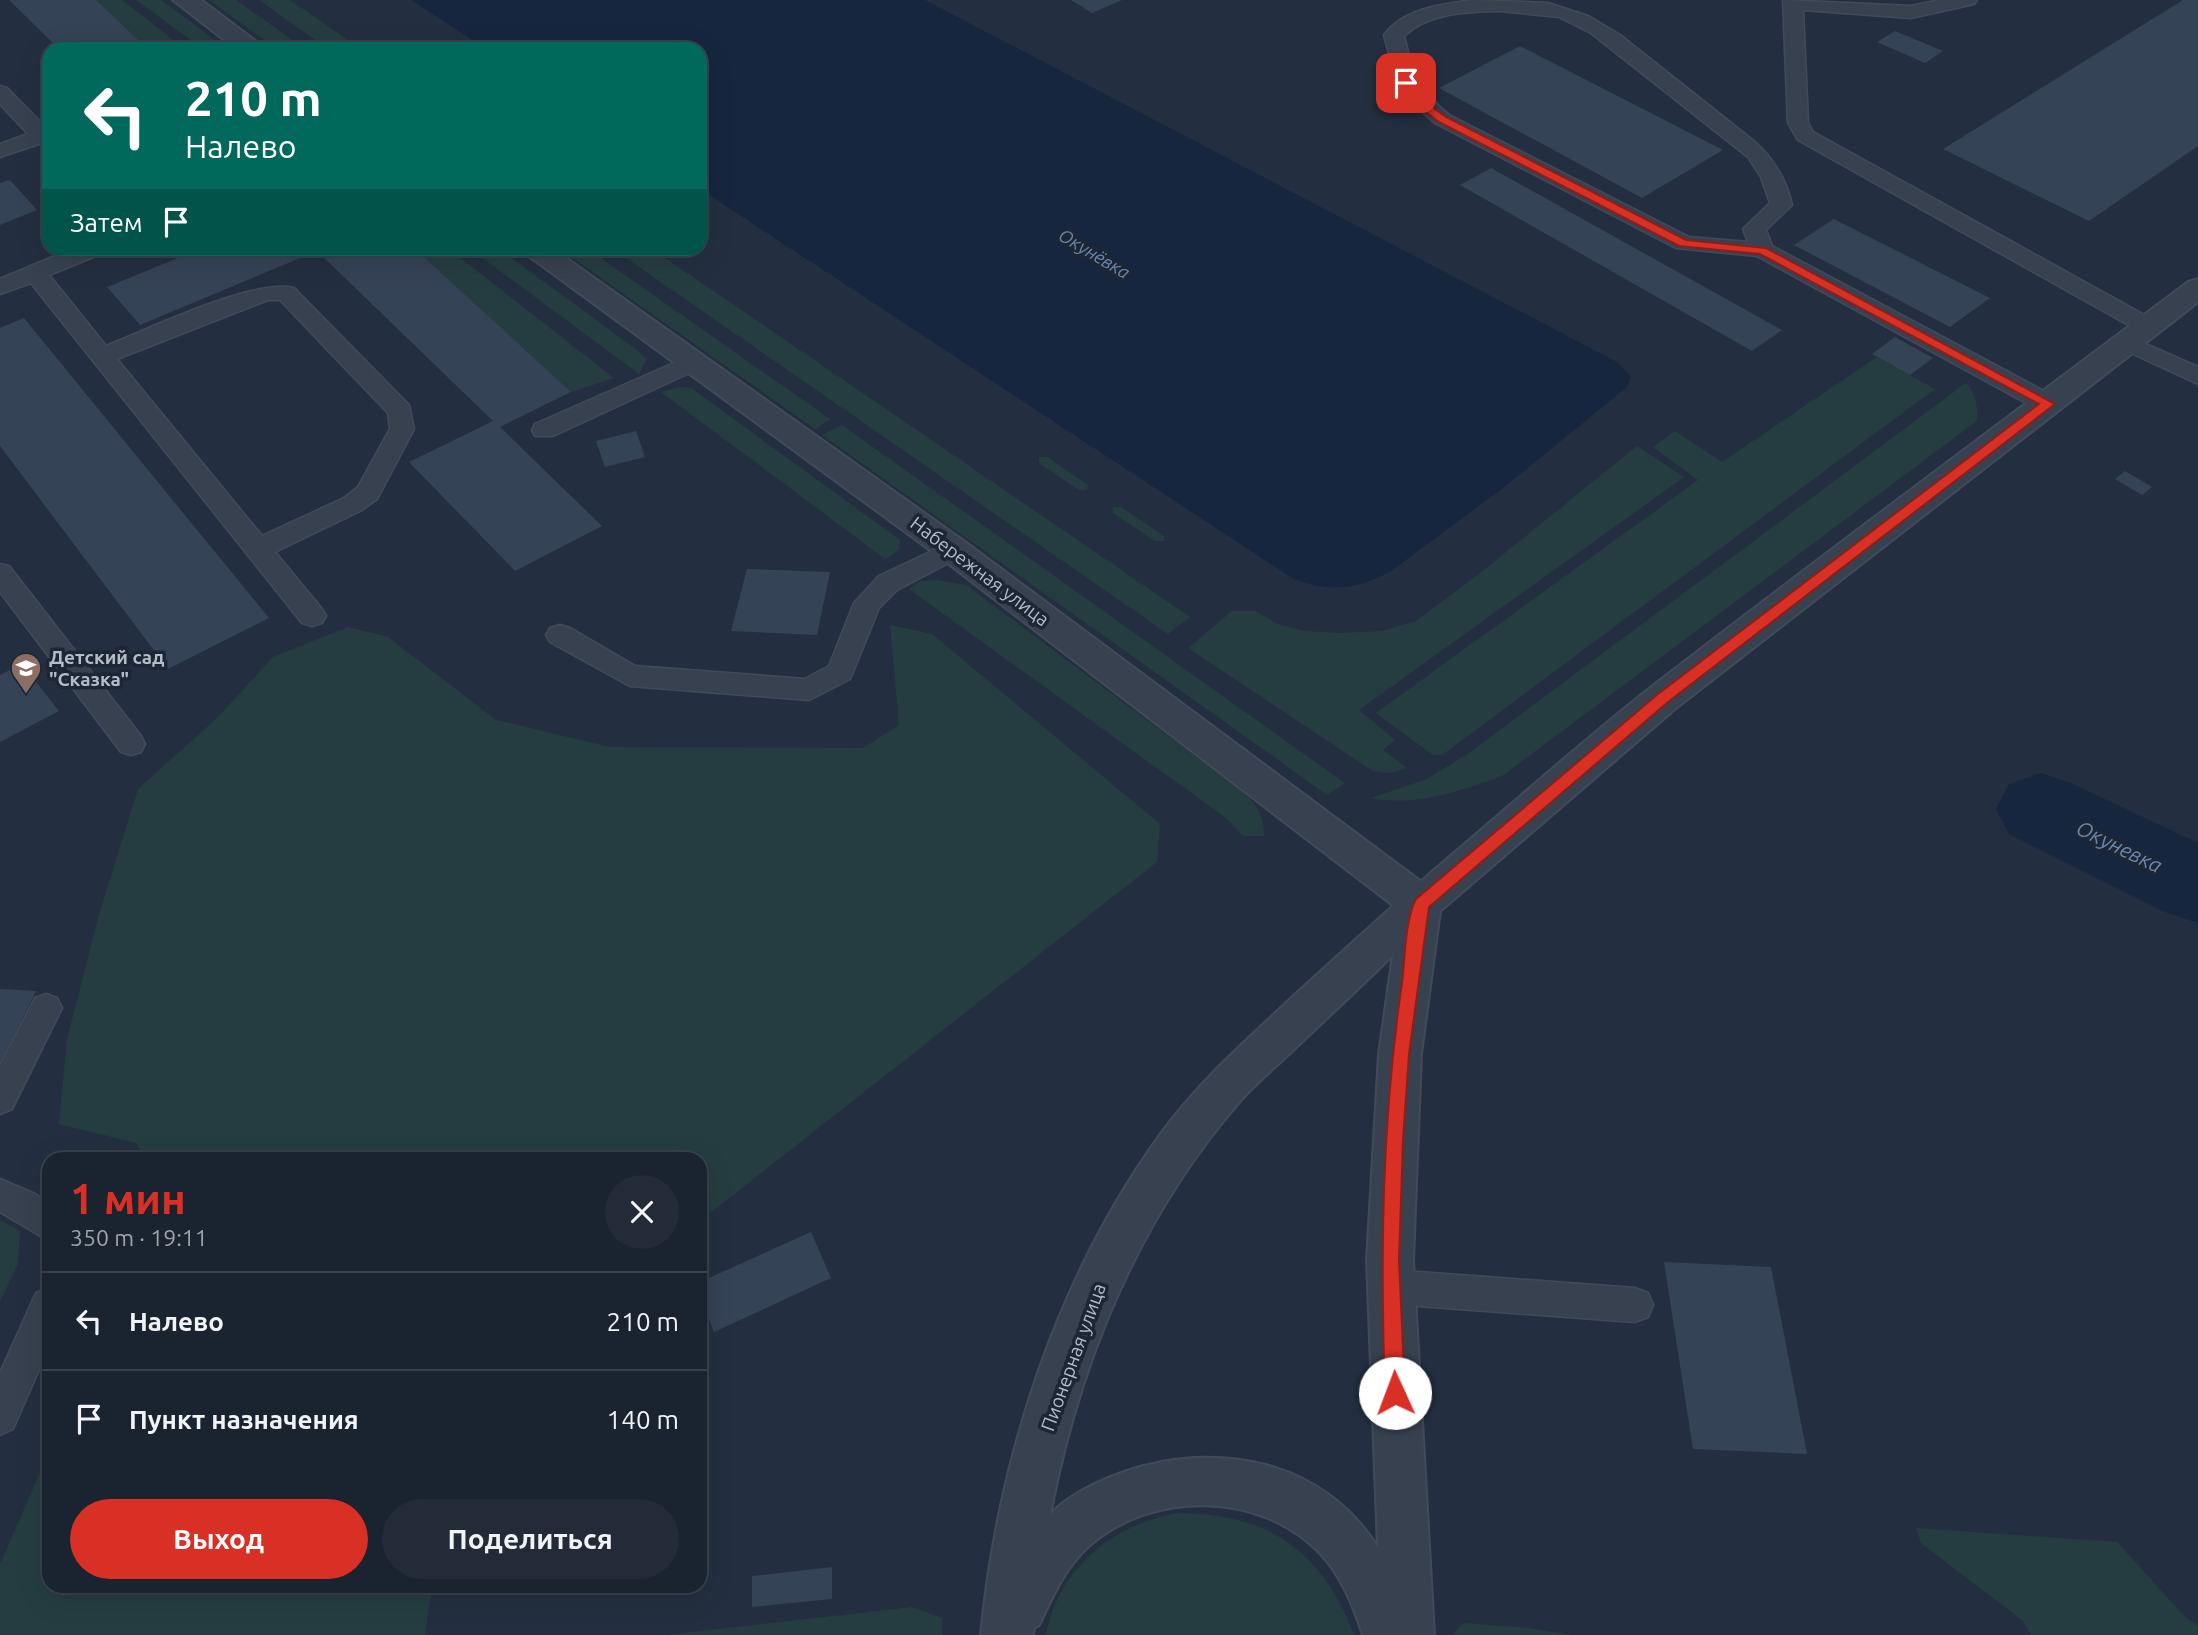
<!DOCTYPE html>
<html lang="ru">
<meta charset="utf-8">
<style>
body{margin:0;font-family:Ubuntu,sans-serif;background:#232b38;color:#f1f3f6;height:100vh;display:flex;flex-direction:column;font-size:26px;white-space:nowrap}
*{box-sizing:border-box;margin:0}
p{font-size:23px;color:#9fa4ab}
.icon{flex:none;width:38px;height:38px;fill:none;stroke:currentColor;stroke-width:2;stroke-linecap:round;stroke-linejoin:round}
.map{position:relative;flex:1;overflow:hidden}
.panel{position:absolute;left:42px;top:1152px;width:665px;height:441px;display:flex;flex-direction:column;background:#1a2330;border-radius:21px;box-shadow:0 7px 28px #0002,0 0 0 2px #38404c}
.panel>*{flex:none}
.guide{position:absolute;left:42px;top:42px;width:665px;height:214px;border-radius:21px;box-shadow:0 7px 28px #0002,0 0 0 2px #38404c;background:#00695c;color:#fff;overflow:hidden}
.pin{position:absolute;display:grid;place-items:center;width:60px;height:60px;color:#fff;margin:-30px;border-radius:14px;box-shadow:0 4px 10px #0006}
.me{position:absolute;width:77px;margin:-38px;rotate:358deg;stroke-linejoin:round;filter:drop-shadow(0 0 5px #0008)}
.turn{display:flex;align-items:center;gap:24px;height:147px;padding:0 28px;font-size:32px}
.turn .icon{width:91px;height:91px;stroke-width:2.5}
.turn b{display:block;font-size:49px;line-height:60px}
.then{display:flex;align-items:center;height:66px;padding:0 28px;background:#0003;gap:14px;font-size:26px}
.round{display:grid;place-items:center;flex:none;width:74px;height:74px;border-radius:37px;background:#232b38}
.head{display:flex;align-items:center;justify-content:space-between;height:119px;padding:0 28px}
h1{font-size:42px;font-weight:600;line-height:52px;color:#d93025}
.button{display:flex;gap:14px;margin-top:auto;padding:14px 28px}
.button a{flex:1;height:80px;border-radius:42px;background:#d93025;color:#fff;font-size:28px;font-weight:600;line-height:80px;text-align:center}
.button a+a{background:#232b38;color:#f1f3f6}
ul{padding:0;list-style:none}
li{display:flex;align-items:center;gap:21px;height:98px;padding:0 28px;border-top:2px solid #38404c}
li div{flex:1}
li b{display:block;font-size:26px}
li em{font-style:normal}
.map>svg:first-child{display:block}
</style>
<div class="map">
<svg width="2198" height="1635" viewBox="0 0 2198 1635">
<rect width="100%" height="100%" fill="#232f40"/>
<g fill="#253d41">
<path d="M96 0H122L185 49H148Z"/>
<path d="M136 0H161L227 49H203Z"/>
<path d="M209 0H236L305 49H277Z"/>
<path d="M259 0H290L361 49H328Z"/>
<path d="M414 249H449L614 378 571 392Z"/>
<path d="M470 249H499L633 347 647 359 639 374Z"/>
<path d="M560 249H588L830 419 815 429Z"/>
<path d="M613 249H652L1190 617 1168 634Z"/>
<path d="M1877 357 1935 389 1442 755H1433L1376 713 1698 480 1653 447 1675 431 1722 462Z"/>
<path d="M1966 383C1976 394 1978 406 1977 421L1502 776C1461 791 1415 807 1371 798L1427 779 1469 753Z"/>
<path d="M679 387 691 388 900 540 899 550 885 559 661 392Z"/>
<path d="M842 425 1345 783 1327 795 822 435Z"/>
<path d="M1637 446 1684 477 1359 710 1395 740 1383 750 1407 768 1390 773 1373 771 1188 648 1232 611H1255L1278 624 1305 631 1339 633 1382 631 1416 621 1479 574Z"/>
<path d="M1039 457H1047L1088 485 1087 490H1079L1039 463Z"/>
<path d="M1113 507H1121L1164 536V541H1155L1113 513Z"/>
<path d="M936 580 966 585 1226 779C1248 796 1264 806 1264 836H1243L1226 818 909 589 921 581Z"/>
<path d="M890 625 932 634 1160 824 1157 862 700 1221V1158H144L136 1143 59 1124 67 1039 100 911 138 789 216 719 273 657 348 627 388 637 496 720 610 747 863 748 899 725Z"/>
<path d="M0 1220 20 1231 18 1263 0 1302Z"/>
<path d="M49 1452V1586H432L425 1635H0V1564Z"/>
<path d="M1178 1513C1270 1514 1321 1550 1354 1635H1046C1058 1568 1114 1524 1178 1513Z"/>
<path d="M1916 1528 2117 1542 2186 1618 2198 1625V1635H2031L2023 1621 1921 1543Z"/>
<path d="M912 1607 942 1618V1635H666Z"/>
<path d="M1463 1623 1529 1628 1570 1635H1453Z"/>
</g>
<path fill="#16263e" d="M411 0H925L1617 362 1631 377 1627 387 1507 485 1391 571C1357 590 1328 593 1292 578L700 189V49H486Z"/>
<g fill="none" stroke-linecap="round" stroke-linejoin="round">
<path fill="#16263e" fill-rule="evenodd" d="M2041 773 2073 784 2198 843V923L2165 912 2009 834 1996 809 2009 784Z"/>
</g>
<g fill="#354356">
<path d="M9 0H96L148 49H59Z"/>
<path d="M1071 0H1122L1092 13Z"/>
<path d="M2183 0H2198V146L2089 221 1943 149Z"/>
<path d="M1895 31 1943 51 1925 63 1877 42Z"/>
<path d="M1520 46 1723 150 1642 198 1439 88Z"/>
<path d="M1491 168 1782 330 1752 351 1460 185Z"/>
<path d="M10 180 37 210 0 225V183Z"/>
<path d="M1834 219 1990 298 1950 327 1794 245Z"/>
<path d="M202 248H414L571 392 500 427 602 526 515 571 409 462 493 421 317 251 140 325 107 287Z"/>
<path d="M24 318 188 519 269 618 168 669 0 446V328Z"/>
<path d="M1895 337 1933 358 1910 375 1872 354Z"/>
<path d="M636 431 645 457 605 467 596 441Z"/>
<path d="M2125 471 2152 487 2142 495 2115 479Z"/>
<path d="M747 569 830 572 817 635 731 631Z"/>
<path d="M22 664 59 711 0 742V675Z"/>
<path d="M0 989 36 991 0 1064Z"/>
<path d="M811 1232 831 1278 714 1332 700 1296V1282Z"/>
<path d="M1664 1262 1771 1267 1807 1454 1693 1449Z"/>
<path d="M832 1567V1599L752 1607V1576Z"/>
</g>
<g fill="none" stroke-linecap="round" stroke-linejoin="round">
<g stroke="#414a59" stroke-width="3">
<g id="service">
<path d="M1474 0 1548 3 1588 16 1620 35 1755 142C1774 159 1786 179 1792 205L1766 230 1772 246 2057 398 2060 404 2057 410H2039L1757 256 1676 248 1435 123C1404 99 1393 73 1384 35 1404 8 1443 4 1474 0ZM1501 11 1559 17 1591 33 1748 157 1761 177 1770 203 1743 229 1748 242 1689 237 1449 115C1421 92 1412 71 1404 36 1430 12 1467 12 1501 11Z"/>
<path d="M1783 0 1911 6 1940 0H1977L1974 4 1911 18 1803 10 1808 123 1813 132 2157 322 2161 327 2157 332H2141L1798 140 1788 123Z"/>
<path d="M0 86 7 88 49 131V149L39 144 0 157V144L28 134 0 104Z"/>
<path d="M74 248H106L103 253 49 275 106 346C149 329 254 278 294 288L409 405 414 429 377 499 362 510 275 552 322 609 326 616 322 623 312 626 302 623 31 283 0 294V279ZM268 300H280L388 413 390 429 358 487 344 498 262 536 117 359Z"/>
<path d="M2128 336 2198 367V384L2120 348 2116 343 2120 338Z"/>
<path d="M692 355 700 358 704 363 700 368 553 436H535L532 430 535 424Z"/>
<path d="M953 541 962 544 966 550 962 556 897 590 879 608 850 679 809 700 630 686 550 642 546 635 550 628 560 625 570 628 635 666 805 679 829 666 854 603 879 576Z"/>
<path d="M0 564 9 566 141 736 145 744 141 752 131 755 121 752 0 592Z"/>
<path d="M46 994 57 998 62 1008 12 1109 0 1114V1066L35 998Z"/>
<path d="M0 1179 35 1194 49 1204V1241L0 1212Z"/>
<path d="M1391 1270 1635 1288 1648 1293 1653 1305 1648 1317 1635 1322 1391 1304 1378 1299 1373 1287 1378 1275Z"/>
<path d="M49 1288V1347L13 1429 0 1435V1373L36 1293Z"/>
</g>
</g>
<g stroke="#414a59" stroke-width="4">
<g id="minor">
<path d="M173 0H201L266 49H236Z"/>
<path d="M518 248H552L965 542 1435 892 1441 904 1435 916 1421 920 1407 916 941 558Z"/>
</g>
</g>
<g stroke="#414a59" stroke-width="4">
<path id="tertiary" d="M2198 279V302L1676 708 1440 911 1421 1054 1413 1260 1434 1635H1363C1353 1605 1341 1574 1318 1551 1259 1492 1154 1490 1090 1545 1065 1567 1053 1596 1039 1625L1034 1628 1033 1635H981C998 1460 1056 1279 1160 1135 1199 1081 1249 1038 1297 993 1355 940 1413 887 1473 837 1533 786 1592 733 1654 685 1830 549 2010 416 2188 282ZM1393 955 1379 1054 1367 1260 1378 1548C1324 1460 1216 1440 1124 1472 1099 1481 1068 1495 1050 1515 1079 1363 1138 1219 1240 1101 1255 1084 1273 1069 1290 1053 1324 1021 1359 988 1393 955Z"/>
</g>
<use href="#service" fill="#384150" fill-rule="evenodd"/>
<use href="#minor" fill="#384150" fill-rule="evenodd"/>
<use href="#tertiary" fill="#384150" fill-rule="evenodd"/>
</g>
<path fill="#d93025" stroke="#8d1f18" stroke-width="2" d="M1402 81H1409L1427 103 1446 117 1686 240 1766 248 2055 404 1668 702 1429 907 1409 1054 1403 1140 1399 1260 1405 1393 1402 1400 1395 1403 1388 1400 1385 1393C1380 1255 1382 1119 1402 983 1405 960 1405 919 1416 899L1658 694 2039 404 1760 254 1679 246 1439 122 1419 107 1400 83Z"/>
<defs>
<g id="school-pin" transform="scale(1.575)"><path d="M0 17L-7.5 6A9.5 9.5 0 1 1 7.5 6Z" fill="#8d6e63" stroke="#1d2635"/><path d="M0-5L7-2L0 1L-7-2ZM-4 1L0 2.5L4 1V4Q0 6-4 4Z" fill="#fff"/></g>
</defs>
<g fill-rule="evenodd">
<use href="#school-pin" x="26" y="668"/>
</g>
<g text-anchor="middle" stroke-width="7" stroke-linejoin="round" paint-order="stroke">
<g font-size="18" font-style="italic" fill="#6b86ab" stroke="#1d2635">
<text transform="translate(1094 254) rotate(31)" y="6">Окунёвка</text>
</g>
<g font-size="19" fill="#b4bcca" stroke="#1d2635">
<text transform="translate(980 571) rotate(37)" y="7">Набережная улица</text>
<text transform="translate(1073 1357) rotate(-70)" y="7">Пионерная улица</text>
</g>
<g font-size="19" font-weight="bold" fill="#b4bcca" stroke="#1d2635" text-anchor="start">
<text x="49" y="664">Детский сад<tspan x="49" dy="22">"Сказка"</tspan></text>
</g>
<g font-size="21" font-style="italic" fill="#6b86ab" stroke="#1d2635">
<text transform="translate(2119 847) rotate(26)" y="7">Окуневка</text>
</g>
</g>
</svg>
<div class="pin" style="left:1406px;top:83px;background:#d93025"><svg class="icon" aria-label="arrive" viewBox="0 0 24 24"><path d="M6 21V4h12l-3 4 3 4H6"/></svg></div>
<svg class="me" style="left:1395px;top:1393px" viewBox="-20 -20 40 40"><circle r="19" fill="#fff"/><path d="M0-13L10 11 0 6-10 11z" fill="#d93025"/></svg>
<div class="guide">
<div class="turn"><svg class="icon" aria-label="left" viewBox="0 0 24 24"><path d="M17 20v-9H6M10 6l-5 5 5 5"/></svg><div><b>210 m</b>Налево</div></div>
<div class="then">Затем<svg class="icon" aria-label="arrive" viewBox="0 0 24 24"><path d="M6 21V4h12l-3 4 3 4H6"/></svg></div>
</div>
<section class="panel">
<div class="head"><div><h1>1 мин</h1><p>350 m · 19:11</p></div><a class="round"><svg class="icon" aria-label="close" viewBox="0 0 24 24"><path d="M6 6l12 12M18 6L6 18"/></svg></a></div>
<ul>
<li><svg class="icon" aria-label="left" viewBox="0 0 24 24"><path d="M17 20v-9H6M10 6l-5 5 5 5"/></svg><div><b>Налево</b></div><em>210 m</em></li>
<li><svg class="icon" aria-label="arrive" viewBox="0 0 24 24"><path d="M6 21V4h12l-3 4 3 4H6"/></svg><div><b>Пункт назначения</b></div><em>140 m</em></li>
</ul>
<div class="button"><a>Выход</a><a>Поделиться</a></div>
</section>
</div>
